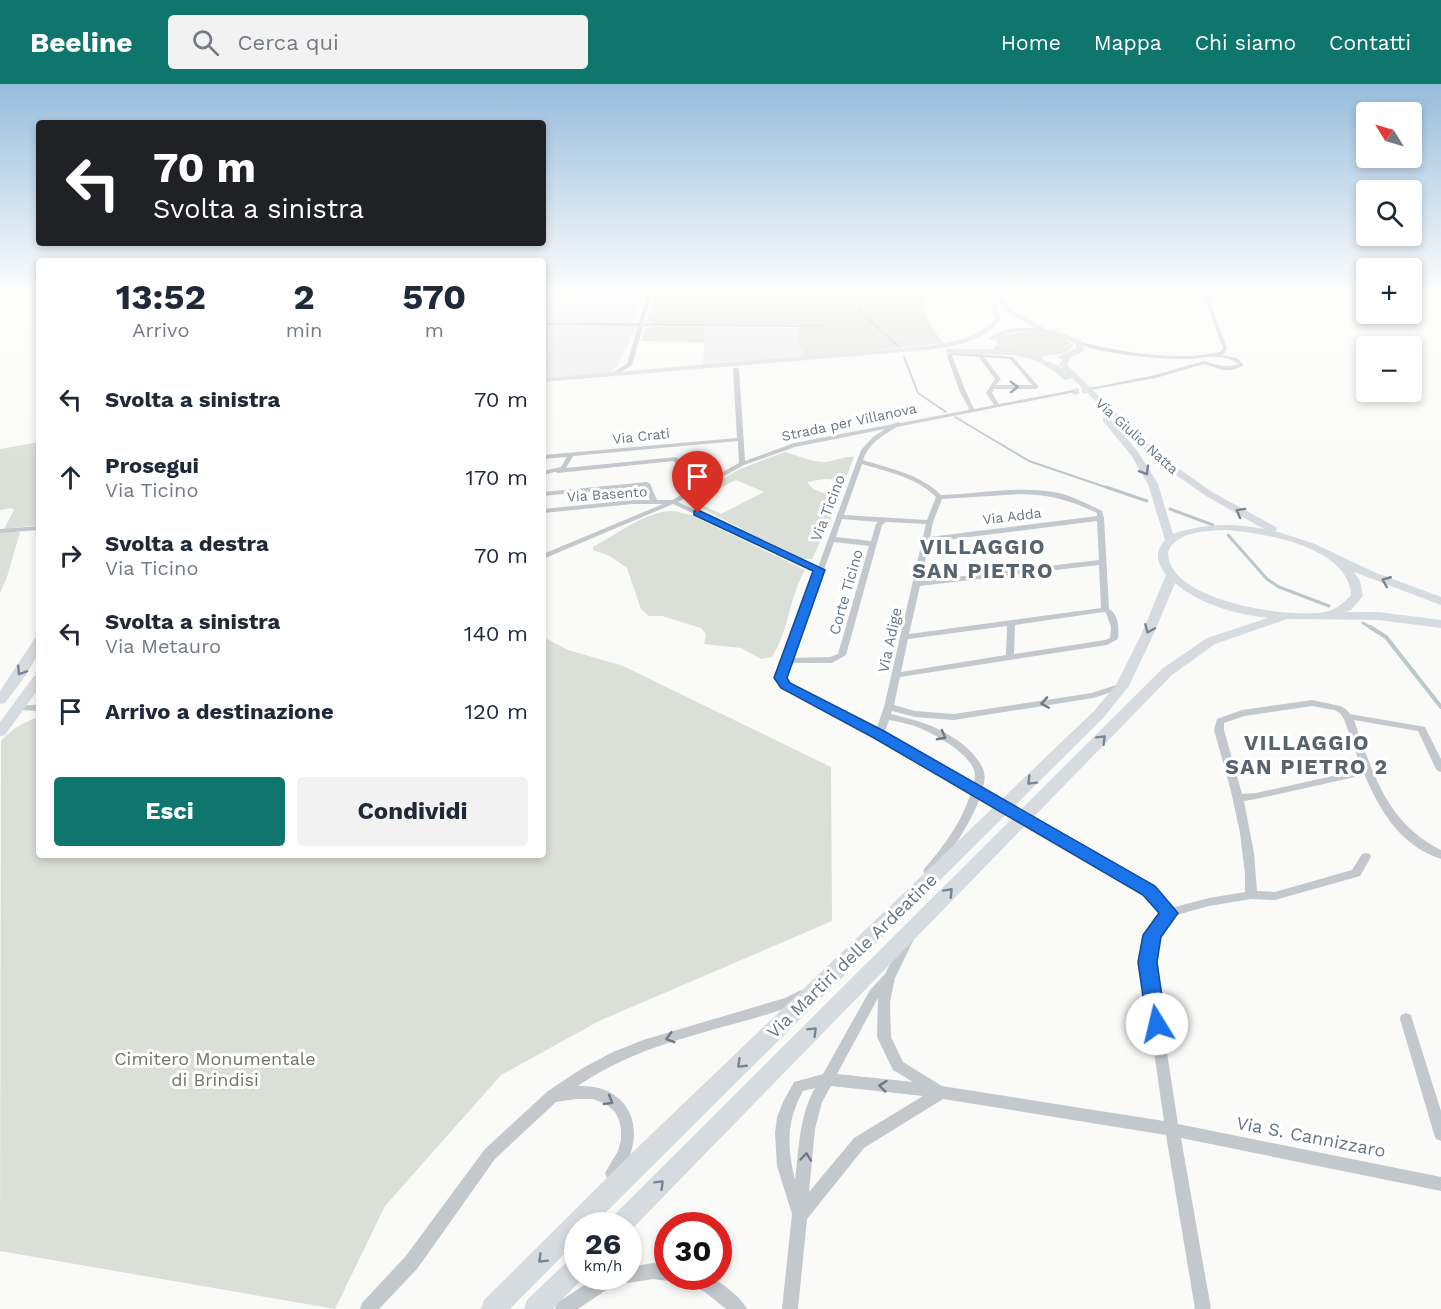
<!DOCTYPE html>
<html lang="it">
<meta charset="utf-8">
<style>
body{margin:0;font-family:"Work Sans",sans-serif;background:#f2f2f3;color:#1f2937;height:100vh;display:flex;flex-direction:column;font-size:22px;white-space:nowrap}
*{box-sizing:border-box;margin:0}
p{font-size:20px;color:#747a83}
.icon{flex:none;width:33px;height:33px;fill:none;stroke:currentColor;stroke-width:2;stroke-linecap:round;stroke-linejoin:round}
.map{position:relative;flex:1;overflow:hidden}
.details{position:absolute;left:36px;top:174px;width:510px;height:600px;display:flex;flex-direction:column;background:#fff;border-radius:6px;box-shadow:0 3px 9px #0003}
.details>*{flex:none}
.top-card{position:absolute;left:36px;top:36px;width:510px;height:126px;border-radius:6px;box-shadow:0 3px 9px #0003;background:#202124;color:#fff;overflow:hidden}
.needle{width:39px;rotate:307deg}
.controls{position:absolute;left:1356px;top:18px;display:grid;gap:12px}
.controls a{display:grid;place-items:center;width:66px;height:66px;border-radius:6px;background:#fff;box-shadow:0 3px 9px #0003;font-size:30px}
.speed{position:absolute;left:564px;top:1128px;display:flex;gap:12px;font-size:30px;font-weight:700;text-align:center}
.speed>*{display:grid;place-content:center;width:78px;height:78px;border-radius:50%;background:#fff;box-shadow:0 3px 9px #0003;line-height:1}
.speed small{font-size:15px;font-weight:400}
.speed .limit{border:9px solid #d22;background:#fff;color:#111}
.pin{position:absolute;display:grid;place-items:center;width:51px;height:51px;color:#fff;margin:-62px -26px;border-radius:50% 50% 50% 0;rotate:-45deg;box-shadow:0 0 6px #0007}
.pin .icon{rotate:45deg}
.me{position:absolute;width:66px;margin:-33px;rotate:351deg;stroke-linejoin:round;filter:drop-shadow(0 0 4px #0008)}
.turn{display:flex;align-items:center;gap:21px;height:126px;padding:0 18px;font-size:27px}
.turn .icon{width:78px;height:78px;stroke-width:2.5}
.turn b{display:block;font-size:42px;line-height:51px}
.eta{display:flex;justify-content:space-evenly;align-items:center;height:102px;text-align:center}
.eta b{font-size:36px;font-weight:700;line-height:42px}
.action{display:flex;gap:12px;margin-top:auto;padding:12px 18px}
.action a{flex:1;height:69px;border-radius:6px;background:#0f766e;color:#fff;font-size:24px;font-weight:700;line-height:69px;text-align:center}
.action a+a{background:#f2f2f3;color:#1f2937}
ul{padding:0;list-style:none}
li{display:flex;align-items:center;gap:18px;height:78px;padding:0 18px}
li div{flex:1}
li b{display:block;font-size:22px}
li em{font-style:normal}
header{display:flex;align-items:center;gap:36px;box-sizing:border-box;height:84px;padding:0 30px;background:#0f766e;color:#fff}
header strong{font-size:28px}
nav{display:flex;gap:33px;margin-inline-start:auto;font-size:21px}
.search{width:420px;height:54px;background:#f2f2f3;display:flex;align-items:center;gap:15px;box-sizing:border-box;padding:0 21px;border-radius:6px;color:#747a83;font-size:22px}
.map>svg:first-child{display:block}
</style>
<header>
<strong>Beeline</strong>
<div class="search"><svg class="icon" aria-label="search" viewBox="0 0 24 24"><circle cx="10" cy="10" r="6"/><path d="M15 15l6 6"/></svg>Cerca qui</div>
<nav><a>Home</a><a>Mappa</a><a>Chi siamo</a><a>Contatti</a></nav>
</header>
<div class="map">
<svg width="1441" height="1225" viewBox="0 0 1441 1225">
<rect width="100%" height="100%" fill="#fafaf8"/>
<g fill="#e8e9e9">
<path d="M543 205H689L543 209Z"/>
<path d="M643 211 632 239H543V215Z"/>
<path d="M543 242H636L618 281 610 289 543 294Z"/>
<path d="M705 243 797 244 801 267 805 273 703 281Z"/>
</g>
<g fill="#dadfd7" fill-rule="evenodd">
<path d="M725 205H926C918 224 932 244 943 259L805 273C799 265 795 248 800 240L656 239 647 237 655 210 725 208Z"/>
<path d="M653 243H705L704 258 641 257 645 245Z"/>
<path d="M1025 248C1040 248 1063 249 1073 262L1067 268C1047 274 1011 275 996 258L999 252Z"/>
<path d="M39 358V441L4 445 14 426 11 424 0 426V365Z"/>
<path d="M785 368C799 372 811 378 825 378 836 377 844 372 854 373L845 396 824 395 807 398 813 405 840 415 812 475H800L688 417 691 413 740 385ZM736 396 764 408 721 430 694 417Z"/>
<path d="M674 427 691 431 805 486C789 514 789 546 772 573L761 575 741 564 704 560 706 550 701 544 662 532H649L641 525 627 484 610 472 593 466V463C616 451 647 426 674 427Z"/>
<path d="M0 448H20L7 493 0 509Z"/>
<path d="M543 553 568 566 623 582 831 683 832 837 599 937 501 991 385 1122 335 1225 0 1167 1 657C12 645 23 638 39 633V771H543Z"/>
</g>
<g fill="none" stroke-linecap="round" stroke-linejoin="round">
<g stroke="#bbc7cb" stroke-width="2">
<path d="M863 205 859 221 863 230 899 263"/>
<path d="M904 273 918 309 946 328"/>
<path d="M955 333 1029 377 1111 405"/>
</g>
<g stroke="#bbc7cb" stroke-width="3">
<path d="M1106 403 1147 417"/>
<path d="M1170 425 1213 441"/>
<path d="M1228 451 1267 495 1279 503 1329 522"/>
<path d="M1363 539 1373 545"/>
</g>
<path stroke="#bbc7cb" stroke-width="4" d="M1370 543 1386 553 1441 623"/>
<path stroke="#d5d9db" stroke-width="6" stroke-dasharray="6 3" stroke-linecap="butt" d="M1073 308 1092 305"/>
<g fill="#c3c8cc" fill-rule="evenodd">
<path d="M743 205H767L765 206 652 210 643 239 824 241 826 242 824 243 643 242 632 281 614 292 612 291V289L627 280 638 242 543 241V239H639L647 210 543 214V212Z"/>
<path d="M1201 205H1205L1227 264 1224 270 1221 271 1237 274 1243 280V282L1232 286H1222L1204 280 1156 294 1090 306V304L1155 291 1204 277 1222 282H1232L1238 280C1232 275 1224 273 1217 273 1208 272 1198 275 1189 275 1159 275 1101 271 1075 258L1077 257C1121 268 1176 278 1220 268L1223 264Z"/>
<path d="M950 268 1013 273 1039 303 1036 305H994L992 309 999 320 1073 306 1076 308 897 343C882 352 869 359 863 376 891 385 920 390 941 411 980 410 1020 401 1059 409 1074 413 1088 420 1102 427L1104 434 1109 525C1119 530 1119 545 1118 555L1107 561 900 593 894 621 915 627 954 630 1092 609 1122 599 1126 602 1125 604 1093 614 954 636 915 633 892 627 891 630C902 633 913 635 923 639 944 646 972 662 982 683 986 690 985 698 982 706L1153 803 1171 824 1209 814 1245 808V790L1240 749 1231 707 1214 646 1217 635 1242 626 1312 616 1340 622 1346 625 1350 630 1425 643 1441 675V688L1438 687 1436 685 1418 647 1354 636C1373 690 1387 739 1441 766V775C1382 756 1363 688 1344 635L1340 629 1334 626 1312 622 1244 632 1224 639V646L1242 710 1256 709 1355 687 1359 688 1360 690 1359 692 1355 693 1256 715 1244 717 1254 769 1257 807 1275 808 1352 786 1362 770 1366 769 1370 770 1371 773 1360 792 1275 816 1251 815 1209 822 1173 832 1158 852 1153 878 1178 1040 1441 1093V1107L1181 1054 1211 1225H1195L1166 1051 943 1015 864 1064 807 1135 798 1225H782L792 1130 777 1082 775 1049 777 1033 783 1018 794 998 823 990 870 906 885 890 904 852 908 850 912 852 914 855 895 894 890 918 891 953 903 978 942 1002 1164 1037 1141 878 1146 851 1162 829 1145 809 980 714C969 742 952 767 933 790L929 791 925 790 923 787 925 784C944 762 962 737 971 709L876 653 782 603 777 594 816 487 673 420 543 475V470L663 420H633L543 429V425L633 416H650L645 402 543 412V408L647 398 650 400 657 416H672L739 379 738 357 573 372 566 384 676 373 679 375 687 392 684 394 681 392 674 377 558 389 555 388 543 391V387L561 383 567 373 543 375V371L737 354 733 285 736 283 739 285 745 377 794 359 893 340 898 338 900 339 968 326 969 324 960 308 947 272ZM953 271 979 273 995 295 986 309 994 321 974 325 966 308 952 272ZM984 273 1010 275 1032 301H996L1001 295ZM885 345 873 353 861 366 818 483 678 418 744 381 795 363ZM862 380C888 388 916 393 936 413L927 436 844 431ZM1021 410C1050 411 1070 416 1097 429V432L930 453 933 438 942 415ZM842 435 878 438 876 440 871 457 836 453ZM1097 437 1099 476 921 497 929 458ZM886 438 926 440 884 623 876 646 788 599 785 594 791 579H832L846 571 882 441ZM834 458 869 462 838 570 830 573 792 574ZM1099 481 1101 524 909 550 920 502ZM1104 528 1106 529 1111 543 1110 554 1105 556 1014 570 1015 541ZM1007 542 1006 571 901 588 908 555ZM889 636C900 638 911 640 922 645 938 652 974 672 975 691 975 694 974 698 974 701L884 650ZM878 914 877 953 893 986 913 998 837 990ZM831 1002 923 1012 854 1054 809 1108 815 1045 822 1018ZM815 1004C799 1032 799 1065 795 1096 787 1063 786 1038 803 1007Z"/>
<path d="M39 442V446L0 449V445Z"/>
<path d="M20 621H39V627L17 626 15 624Z"/>
<path d="M801 906 805 907 807 911 805 915 793 922C721 947 642 957 578 1002 625 1000 646 1038 627 1079 624 1086 620 1093 612 1096L607 1094 605 1089 618 1067 621 1056V1045L619 1036 615 1028 606 1020 593 1015H576L556 1018 495 1075 417 1185 379 1225H360L362 1219 405 1173 485 1065 548 1007 581 985 613 968 643 956 785 914Z"/>
<path d="M1406 929 1411 931 1412 935 1441 1027V1057L1436 1055 1434 1050 1400 935 1401 931Z"/>
<path d="M653 1179 668 1181V1192H675L674 1195 668 1197 653 1195 628 1199 623 1197 615 1200 578 1225H555L557 1219 598 1192H628V1183Z"/>
<path d="M682 1192C690 1192 699 1192 707 1192 717 1194 743 1215 747 1225H726L705 1208 684 1198Z"/>
</g>
<g fill="#d6dbdf" fill-rule="evenodd">
<path d="M35 205H39V207L36 206Z"/>
<path d="M977 205H983L998 222 1000 236C982 259 954 262 927 266L543 298V294L927 262C952 258 976 255 994 236L992 222Z"/>
<path d="M994 208 1014 228 1043 243 1044 245 1062 249 1082 257 1084 264 1080 270 1072 272 1067 281 1162 373 1212 408 1276 443 1277 445 1275 447 1315 460 1374 488 1441 513V521L1354 488 1360 497 1363 512 1351 526 1346 528H1378L1441 536V544L1378 536 1287 535 1215 560 1172 591 628 1149V1142H608L611 1134 1162 585 1207 554 1268 534C1235 530 1201 521 1175 499L1154 549 1129 602 1104 633 592 1142H578V1156L510 1225H481L484 1216 637 1064 1094 627 1116 601 1142 549 1166 491C1157 479 1154 468 1165 456L1148 400 1131 371 1103 337V333H1109L1138 368 1158 400 1173 450C1204 439 1232 439 1264 445L1206 412 1156 377 1072 294 1065 296C1022 259 995 275 946 269V265H995L993 263 997 261 1014 267 1042 271V275L1059 282 1068 290 1059 281 1063 275 1057 273 1076 264V260C1057 250 1032 244 1010 249 1002 250 996 257 989 256V254C1003 244 1018 243 1035 244L1010 230 992 211ZM1226 446C1265 449 1349 463 1351 511 1344 519 1335 526 1325 528 1289 535 1167 517 1168 468 1176 447 1207 447 1226 446Z"/>
<path d="M39 553V568L26 591 5 619 0 620V607L35 554Z"/>
<path d="M39 591V604L5 651 0 652V638L34 592Z"/>
<path d="M578 1171V1192H585L553 1225H524L527 1216 570 1175Z"/>
</g>
</g>
<defs><path id="oneway-chevron" d="M-2-3.5L2.5 0L-2 3.5" fill="none" stroke-width="1.6" stroke-linecap="round" stroke-linejoin="round" transform="scale(1.5)"/></defs>
<g stroke="#6a7a87">
<use href="#oneway-chevron" transform="translate(1014 303) rotate(-1)"/>
<use href="#oneway-chevron" transform="translate(1045 619) rotate(171)"/>
<use href="#oneway-chevron" transform="translate(942 652) rotate(28)"/>
<use href="#oneway-chevron" transform="translate(670 954) rotate(164)"/>
<use href="#oneway-chevron" transform="translate(883 1002) rotate(-174)"/>
<use href="#oneway-chevron" transform="translate(609 1017) rotate(31)"/>
<use href="#oneway-chevron" transform="translate(806 1073) rotate(-85)"/>
</g>
<g stroke="#768591">
<use href="#oneway-chevron" transform="translate(1145 387) rotate(59)"/>
<use href="#oneway-chevron" transform="translate(1240 428) rotate(-151)"/>
<use href="#oneway-chevron" transform="translate(1386 497) rotate(-158)"/>
<use href="#oneway-chevron" transform="translate(1149 545) rotate(113)"/>
<use href="#oneway-chevron" transform="translate(21 587) rotate(123)"/>
<use href="#oneway-chevron" transform="translate(1102 655) rotate(-45)"/>
<use href="#oneway-chevron" transform="translate(1031 697) rotate(135)"/>
<use href="#oneway-chevron" transform="translate(949 808) rotate(-47)"/>
<use href="#oneway-chevron" transform="translate(813 947) rotate(-45)"/>
<use href="#oneway-chevron" transform="translate(741 980) rotate(136)"/>
<use href="#oneway-chevron" transform="translate(660 1100) rotate(-45)"/>
<use href="#oneway-chevron" transform="translate(542 1175) rotate(135)"/>
</g>
<linearGradient id="sky" x2="0" y2="1"><stop stop-color="#96bcdc"/><stop offset="0.55" stop-color="#fdfdfc"/><stop offset="1" stop-color="#fdfdfc" stop-opacity="0"/></linearGradient>
<rect width="1441" height="376" fill="url(#sky)"/>
<path fill="#1a73e8" stroke="#114b97" stroke-width="1.5" d="M698 426 825 486 787 594 790 599 884 647 1155 802 1178 829 1161 853 1157 878 1166 940 1164 947 1157 949 1150 947 1147 940 1138 878 1143 851 1159 829 1143 811 874 654 781 604 774 594 813 487 694 431V427Z"/>
<g text-anchor="middle" stroke-width="6" stroke-linejoin="round" paint-order="stroke">
<g font-size="14" fill="#657683" stroke="#fff">
<text transform="translate(849 338) rotate(-12)" y="5">Strada per Villanova</text>
<text transform="translate(641 352) rotate(-6)" y="5">Via Crati</text>
<text transform="translate(1137 352) rotate(42)" y="5">Via Giulio Natta</text>
<text transform="translate(607 410) rotate(-4)" y="5">Via Basento</text>
<text transform="translate(1012 432) rotate(-7)" y="5">Via Adda</text>
</g>
<g font-size="15" fill="#657683" stroke="#fff">
<text transform="translate(828 424) rotate(-69)" y="5">Via Ticino</text>
<text transform="translate(846 508) rotate(-74)" y="5">Corte Ticino</text>
<text transform="translate(890 556) rotate(-78)" y="5">Via Adige</text>
</g>
<g font-size="18" fill="#657683" stroke="#fff">
<text transform="translate(852 872) rotate(-44)" y="6">Via Martiri delle Ardeatine</text>
<text transform="translate(1311 1053) rotate(11)" y="6">Via S. Cannizzaro</text>
</g>
<g font-size="18" fill="#687a64" stroke="#fff">
<text x="215" y="981">Cimitero Monumentale<tspan x="215" dy="21">di Brindisi</tspan></text>
</g>
<g font-size="21" font-weight="bold" letter-spacing="1.5" fill="#57646e" stroke="#fff">
<text x="983" y="470">VILLAGGIO<tspan x="983" dy="24">SAN PIETRO</tspan></text>
<text x="1307" y="666">VILLAGGIO<tspan x="1307" dy="24">SAN PIETRO 2</tspan></text>
</g>
</g>
</svg>
<div class="controls">
<a><svg class="needle" viewBox="-14 -14 28 28"><path d="M0-13l5 13h-10z" fill="#e53935"/><path d="M0 13l5-13h-10z" fill="#747a83"/></svg></a>
<a><svg class="icon" aria-label="search" viewBox="0 0 24 24"><circle cx="10" cy="10" r="6"/><path d="M15 15l6 6"/></svg></a>
<a>+</a>
<a>−</a>
</div>
<div class="speed"><div>26<small>km/h</small></div><div class="limit">30</div></div>
<div class="pin" style="left:698px;top:429px;background:#d93025"><svg class="icon" aria-label="arrive" viewBox="0 0 24 24"><path d="M6 21V4h12l-3 4 3 4H6"/></svg></div>
<svg class="me" style="left:1157px;top:940px" viewBox="-20 -20 40 40"><circle r="19" fill="#fff"/><path d="M0-13L10 11 0 6-10 11z" fill="#1a73e8"/></svg>
<div class="top-card">
<div class="turn"><svg class="icon" aria-label="left" viewBox="0 0 24 24"><path d="M17 20v-9H6M10 6l-5 5 5 5"/></svg><div><b>70 m</b>Svolta a sinistra</div></div>
</div>
<section class="details">
<div class="eta">
<div><b>13:52</b><p>Arrivo</p></div>
<div><b>2</b><p>min</p></div>
<div><b>570</b><p>m</p></div>
</div>
<ul>
<li><svg class="icon" aria-label="left" viewBox="0 0 24 24"><path d="M17 20v-9H6M10 6l-5 5 5 5"/></svg><div><b>Svolta a sinistra</b></div><em>70 m</em></li>
<li><svg class="icon" aria-label="ahead" viewBox="0 0 24 24"><path d="M12 20V5M6 11l6-6 6 6"/></svg><div><b>Prosegui</b><p>Via Ticino</p></div><em>170 m</em></li>
<li><svg class="icon" aria-label="right" viewBox="0 0 24 24"><path d="M7 20v-9h11M14 6l5 5-5 5"/></svg><div><b>Svolta a destra</b><p>Via Ticino</p></div><em>70 m</em></li>
<li><svg class="icon" aria-label="left" viewBox="0 0 24 24"><path d="M17 20v-9H6M10 6l-5 5 5 5"/></svg><div><b>Svolta a sinistra</b><p>Via Metauro</p></div><em>140 m</em></li>
<li><svg class="icon" aria-label="arrive" viewBox="0 0 24 24"><path d="M6 21V4h12l-3 4 3 4H6"/></svg><div><b>Arrivo a destinazione</b></div><em>120 m</em></li>
</ul>
<div class="action"><a>Esci</a><a>Condividi</a></div>
</section>
</div>
